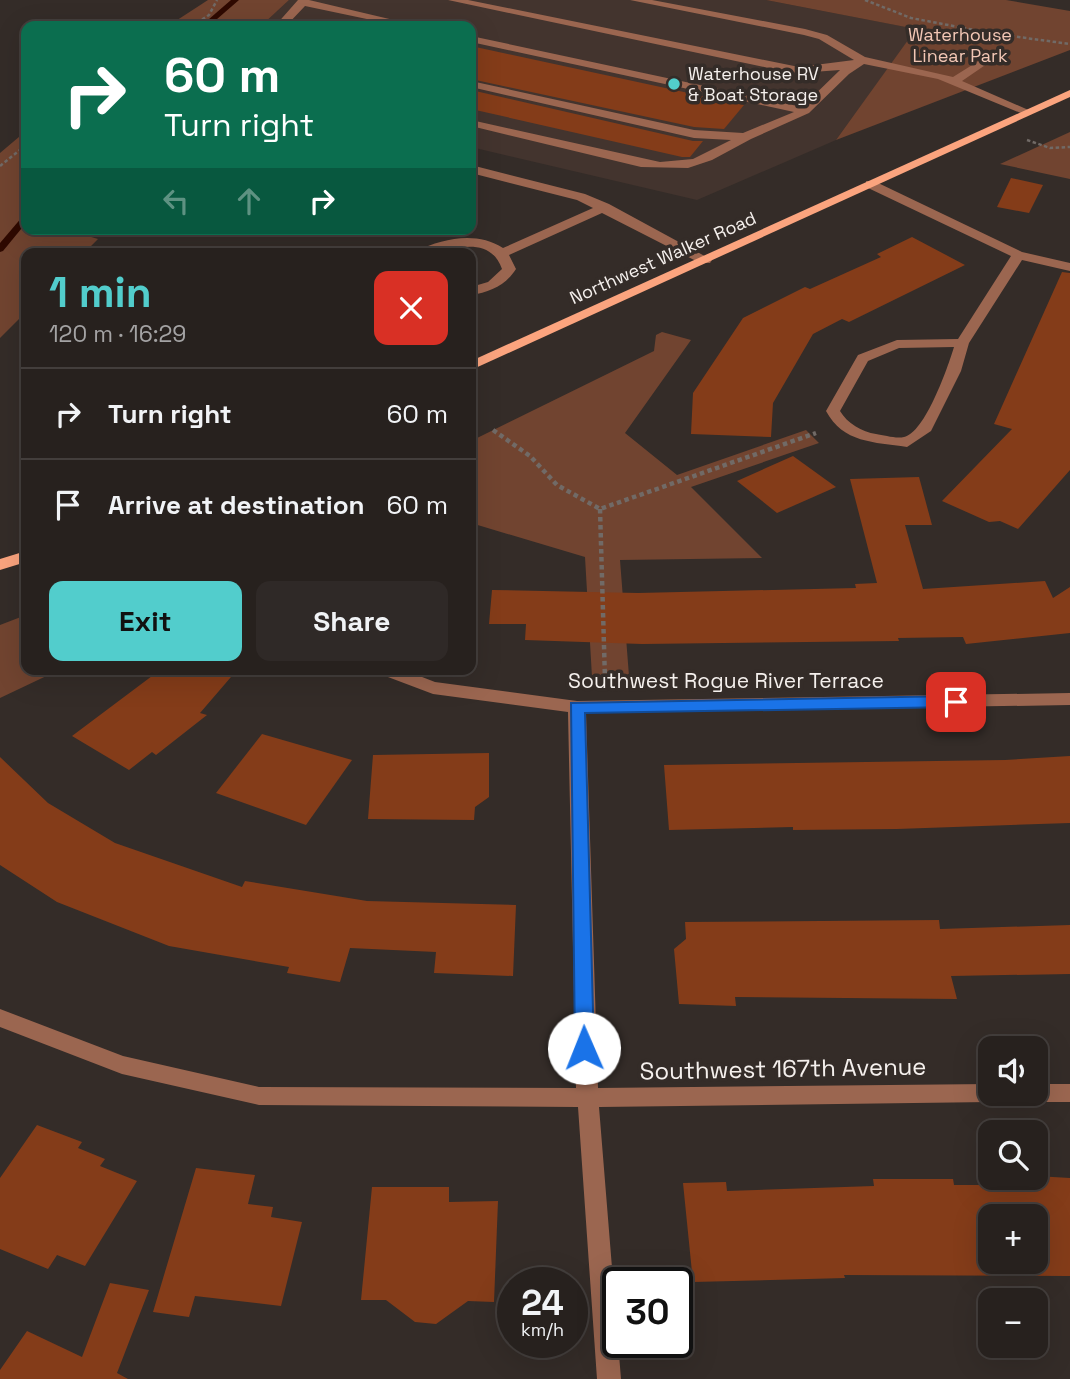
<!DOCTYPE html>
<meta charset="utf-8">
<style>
body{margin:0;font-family:"Space Grotesk",sans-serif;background:#2f2927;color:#f1f3f6;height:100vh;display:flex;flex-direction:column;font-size:26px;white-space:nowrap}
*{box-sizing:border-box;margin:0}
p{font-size:23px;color:#a4a3a4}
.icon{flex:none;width:38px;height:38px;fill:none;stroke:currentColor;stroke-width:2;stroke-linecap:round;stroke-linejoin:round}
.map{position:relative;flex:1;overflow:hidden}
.drawer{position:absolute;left:21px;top:248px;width:455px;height:427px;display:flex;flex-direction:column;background:#27211e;border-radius:14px;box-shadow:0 7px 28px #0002,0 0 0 2px #433e3c}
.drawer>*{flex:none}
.guide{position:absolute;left:21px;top:21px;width:455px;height:214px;border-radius:14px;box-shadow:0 7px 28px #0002,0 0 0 2px #433e3c;background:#0b6e4f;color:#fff;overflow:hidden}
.buttons{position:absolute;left:978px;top:1036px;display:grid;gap:14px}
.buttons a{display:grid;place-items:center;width:70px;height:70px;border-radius:14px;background:#27211e;box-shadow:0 7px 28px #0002,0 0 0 2px #433e3c;font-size:35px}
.speed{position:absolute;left:497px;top:1267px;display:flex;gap:14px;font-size:35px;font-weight:700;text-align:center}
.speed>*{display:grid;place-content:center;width:91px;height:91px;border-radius:50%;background:#27211e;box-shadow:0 7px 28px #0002,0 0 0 2px #433e3c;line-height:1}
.speed small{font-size:18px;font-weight:400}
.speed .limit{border:4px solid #111;border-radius:10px;background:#fff;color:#111}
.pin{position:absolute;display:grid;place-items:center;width:60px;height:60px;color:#fff;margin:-30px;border-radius:14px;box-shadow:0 4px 10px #0006}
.me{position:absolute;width:77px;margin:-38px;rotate:359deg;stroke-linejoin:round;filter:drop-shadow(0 0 5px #0008)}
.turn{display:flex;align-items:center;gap:24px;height:147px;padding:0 28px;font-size:32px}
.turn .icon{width:91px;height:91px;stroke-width:2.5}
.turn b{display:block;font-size:49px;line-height:60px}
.lanes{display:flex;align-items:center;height:66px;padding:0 28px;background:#0003;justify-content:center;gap:35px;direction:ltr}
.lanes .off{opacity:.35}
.round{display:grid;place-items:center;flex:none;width:74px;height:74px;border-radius:14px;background:#2f2927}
.headline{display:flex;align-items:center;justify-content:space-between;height:119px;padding:0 28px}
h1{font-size:42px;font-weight:700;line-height:52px;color:#52cdcc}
.primary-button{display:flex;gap:14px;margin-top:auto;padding:14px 28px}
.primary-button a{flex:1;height:80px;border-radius:14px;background:#52cdcc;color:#111;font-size:28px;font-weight:700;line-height:80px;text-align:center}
.primary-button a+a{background:#2f2927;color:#f1f3f6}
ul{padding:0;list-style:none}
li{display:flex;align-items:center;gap:21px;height:91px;padding:0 28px;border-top:2px solid #433e3c}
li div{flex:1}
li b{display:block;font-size:26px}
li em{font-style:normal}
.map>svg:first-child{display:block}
</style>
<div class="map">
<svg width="1070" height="1379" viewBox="0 0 1070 1379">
<rect width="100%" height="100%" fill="#342c28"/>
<path fill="#43342e" d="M289 0H766L917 29 836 140 697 200 471 147V26H261Z"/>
<g fill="#714430">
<path d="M208 0H289L261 26H168Z"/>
<path d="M766 0H1006L1070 11V50L836 140 916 29Z"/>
<path d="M26 131V229H64L98 239 83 254H26V312L0 338V153Z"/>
<path d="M1070 132V179L1000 164Z"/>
<path d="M662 332 691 340 625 433 677 475 806 430 819 443 691 487 762 558 620 560 629 676 592 677 585 557 471 523V441L654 351 656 335Z"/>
<path d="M26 615V670H59L0 698V625Z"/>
</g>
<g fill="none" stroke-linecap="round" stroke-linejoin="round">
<g fill="#2e0900" fill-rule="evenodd">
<path d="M231 0H239L209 26H201Z"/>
<path d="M26 215V223L3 251 0 252V243L23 216Z"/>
</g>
</g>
<g fill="#843c19" fill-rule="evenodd">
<path d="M471 46 744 105 724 129 694 127 471 79Z"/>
<path d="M471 90 693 141H703L690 157H682L471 109Z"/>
<path d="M1011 178 1043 185 1029 213 997 207Z"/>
<path d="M912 237 965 265 849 322 842 319 813 334 773 403 771 437 691 434 693 393 743 318 805 287 810 289 881 257 877 254Z"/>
<path d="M1062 272 1070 273V470L1018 529 1000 521 989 522 942 501 1012 429 994 424Z"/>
<path d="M793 456 836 487 777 513 737 481Z"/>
<path d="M919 477 932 525H905L923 589 1045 581 1053 598 1070 587V633L966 644 963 637 898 638 899 641 642 644 525 640 526 624H489L492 590 638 593 856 588 855 584 877 583 850 479Z"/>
<path d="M160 670H237L200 713 207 715 156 755 152 752 129 770 72 736Z"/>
<path d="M262 734 352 760 306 825 216 793Z"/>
<path d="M489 753V797L475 807 474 820 368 819 373 755Z"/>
<path d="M1070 756V823L897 829 793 830V827L669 830 664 765 1005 760Z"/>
<path d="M0 757 48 803 115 843 242 887 245 881 367 901 516 905 513 976 434 973 436 952 350 948 340 982 287 973 289 967 169 946 57 902 0 865Z"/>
<path d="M939 920 940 929 1070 925V974L951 976 957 999 735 997 736 1006 679 1004 674 949 686 939 685 922Z"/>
<path d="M37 1125 82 1142 78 1148 105 1159 100 1166 137 1181 85 1266 57 1255 48 1269 0 1249V1178Z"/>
<path d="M196 1168 255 1175 248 1204 273 1207 271 1217 302 1222 281 1306 195 1296 189 1317 153 1312Z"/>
<path d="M1036 1176 1070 1178V1276L844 1275 845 1278 693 1282 683 1183 726 1182 727 1191 874 1186 873 1179H953L954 1185H1036ZM990 1216H1036V1262H990Z"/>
<path d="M372 1187H449V1202L498 1201 494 1302 468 1301 436 1324 415 1322 386 1300H361Z"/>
<path d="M110 1283 149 1290 117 1373 128 1379H0V1370L27 1331 82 1357Z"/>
</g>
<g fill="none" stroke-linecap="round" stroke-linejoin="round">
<g stroke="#716a66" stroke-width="2.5" stroke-dasharray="3.5 2.5" stroke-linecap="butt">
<path d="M865 0 911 18 985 32"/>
<path d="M192 26 209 15 217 0"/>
<path d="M1011 36 1070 44"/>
<path d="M1027 140 1050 148 1070 147"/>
<path d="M0 166 26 145"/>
</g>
<g stroke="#716a66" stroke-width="4.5" stroke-dasharray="4.5 3.5" stroke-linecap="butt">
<path d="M493 430 530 456 557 485 600 509 816 433"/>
<path d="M600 509 605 680"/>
</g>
<g fill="#9b6650" fill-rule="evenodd">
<path d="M298 0H309L419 26H400L305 6 286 26H275Z"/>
<path d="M448 0H468L799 67 854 60 819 39 804 35 630 0H652L805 29 827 35 865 57 953 77 993 52 997 53V57L962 81 1033 112 1023 114 938 79 864 64 849 74 809 113 751 139 712 160 688 168 641 167 471 126V120L660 162 693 159 731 140 694 138 471 87V81L694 130 743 133 794 112 471 42V36L802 107 840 70 799 73 783 71Z"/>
<path d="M471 165 585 194 609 204 712 260 710 263H700L602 213 509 255 516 269C505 286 490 292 471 295V287L488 282 502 269C488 230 445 254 416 254L417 251C443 238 477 231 503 248L593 208 577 200 471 173Z"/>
<path d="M866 181H874L1022 252 1070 263V271L1022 260 969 343 961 371 931 431 907 447C874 442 843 443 826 411L858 355 897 340 958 339 1011 256 866 187ZM954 347C948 367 925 433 904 437 896 439 884 435 876 434 862 432 847 423 840 411L868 361 899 348Z"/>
<path d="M377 670H404L435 682 577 701 1070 693V705L586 713 598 1088 990 1084V1094H1000L998 1100 990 1102 599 1107 621 1379H597L578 1107 259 1105 122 1074 0 1027V1009L123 1056 259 1087 576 1088 568 712 433 694 380 674Z"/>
<path d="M1036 1084H1070V1102H1036L1028 1100 1026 1094H1036Z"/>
</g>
<g fill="#fba47e" fill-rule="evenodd">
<path d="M1070 90V97L471 370V361Z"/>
<path d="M26 551V562L0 570V559Z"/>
</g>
</g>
<path fill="#1a73e8" stroke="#114b97" stroke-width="2" d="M956 696 964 702 956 707 585 713 594 1048 591 1054H578L575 1048 571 703Z"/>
<circle fill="#52cdcc" stroke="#342c28" stroke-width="2.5" cx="674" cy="84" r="7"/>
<g text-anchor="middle" stroke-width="7" stroke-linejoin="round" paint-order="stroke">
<g font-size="18" fill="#f3c7b5" stroke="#342c28">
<text x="960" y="41">Waterhouse<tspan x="960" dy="21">Linear Park</tspan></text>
</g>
<g font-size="18" fill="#f5f0ed" stroke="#342c28" text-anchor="start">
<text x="688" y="80">Waterhouse RV<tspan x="688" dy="21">&amp; Boat Storage</tspan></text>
</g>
<g font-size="18" fill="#f5f0ed" stroke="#342c28">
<text transform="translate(663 258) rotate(-24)" y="6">Northwest Walker Road</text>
</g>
<g font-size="21" fill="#f5f0ed" stroke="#342c28">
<text x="726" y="688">Southwest Rogue River Terrace</text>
</g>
<g font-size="24" fill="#f5f0ed" stroke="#342c28">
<text transform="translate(783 1069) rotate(-1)" y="8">Southwest 167th Avenue</text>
</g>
</g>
</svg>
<div class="buttons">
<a><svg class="icon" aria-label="sound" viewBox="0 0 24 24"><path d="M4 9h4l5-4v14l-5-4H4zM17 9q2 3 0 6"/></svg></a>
<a><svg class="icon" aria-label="search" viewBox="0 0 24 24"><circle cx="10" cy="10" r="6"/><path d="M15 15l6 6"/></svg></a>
<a>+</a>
<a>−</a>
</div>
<div class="speed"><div>24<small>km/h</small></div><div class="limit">30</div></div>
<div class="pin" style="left:956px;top:702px;background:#d93025"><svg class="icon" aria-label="arrive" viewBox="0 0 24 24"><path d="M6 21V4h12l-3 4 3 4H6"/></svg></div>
<svg class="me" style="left:584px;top:1048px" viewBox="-20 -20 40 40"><circle r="19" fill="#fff"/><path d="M0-13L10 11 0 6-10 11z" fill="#1a73e8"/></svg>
<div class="guide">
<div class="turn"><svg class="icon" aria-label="right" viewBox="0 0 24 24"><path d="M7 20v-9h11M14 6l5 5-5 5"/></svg><div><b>60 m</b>Turn right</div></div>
<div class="lanes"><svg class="icon off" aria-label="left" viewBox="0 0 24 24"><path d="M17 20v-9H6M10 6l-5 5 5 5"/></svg><svg class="icon off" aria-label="ahead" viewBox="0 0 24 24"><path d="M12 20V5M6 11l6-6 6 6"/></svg><svg class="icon" aria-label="right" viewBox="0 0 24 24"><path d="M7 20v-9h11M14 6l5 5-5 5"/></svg></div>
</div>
<section class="drawer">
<div class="headline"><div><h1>1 min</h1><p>120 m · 16:29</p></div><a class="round" style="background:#d93025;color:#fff"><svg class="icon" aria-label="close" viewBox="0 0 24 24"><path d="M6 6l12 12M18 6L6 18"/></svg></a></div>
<ul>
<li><svg class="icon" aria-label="right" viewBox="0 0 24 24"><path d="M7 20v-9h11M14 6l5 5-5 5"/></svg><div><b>Turn right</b></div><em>60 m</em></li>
<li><svg class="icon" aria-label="arrive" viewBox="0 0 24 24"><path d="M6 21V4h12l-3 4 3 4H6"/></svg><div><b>Arrive at destination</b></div><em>60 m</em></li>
</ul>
<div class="primary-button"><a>Exit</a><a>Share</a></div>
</section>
</div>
